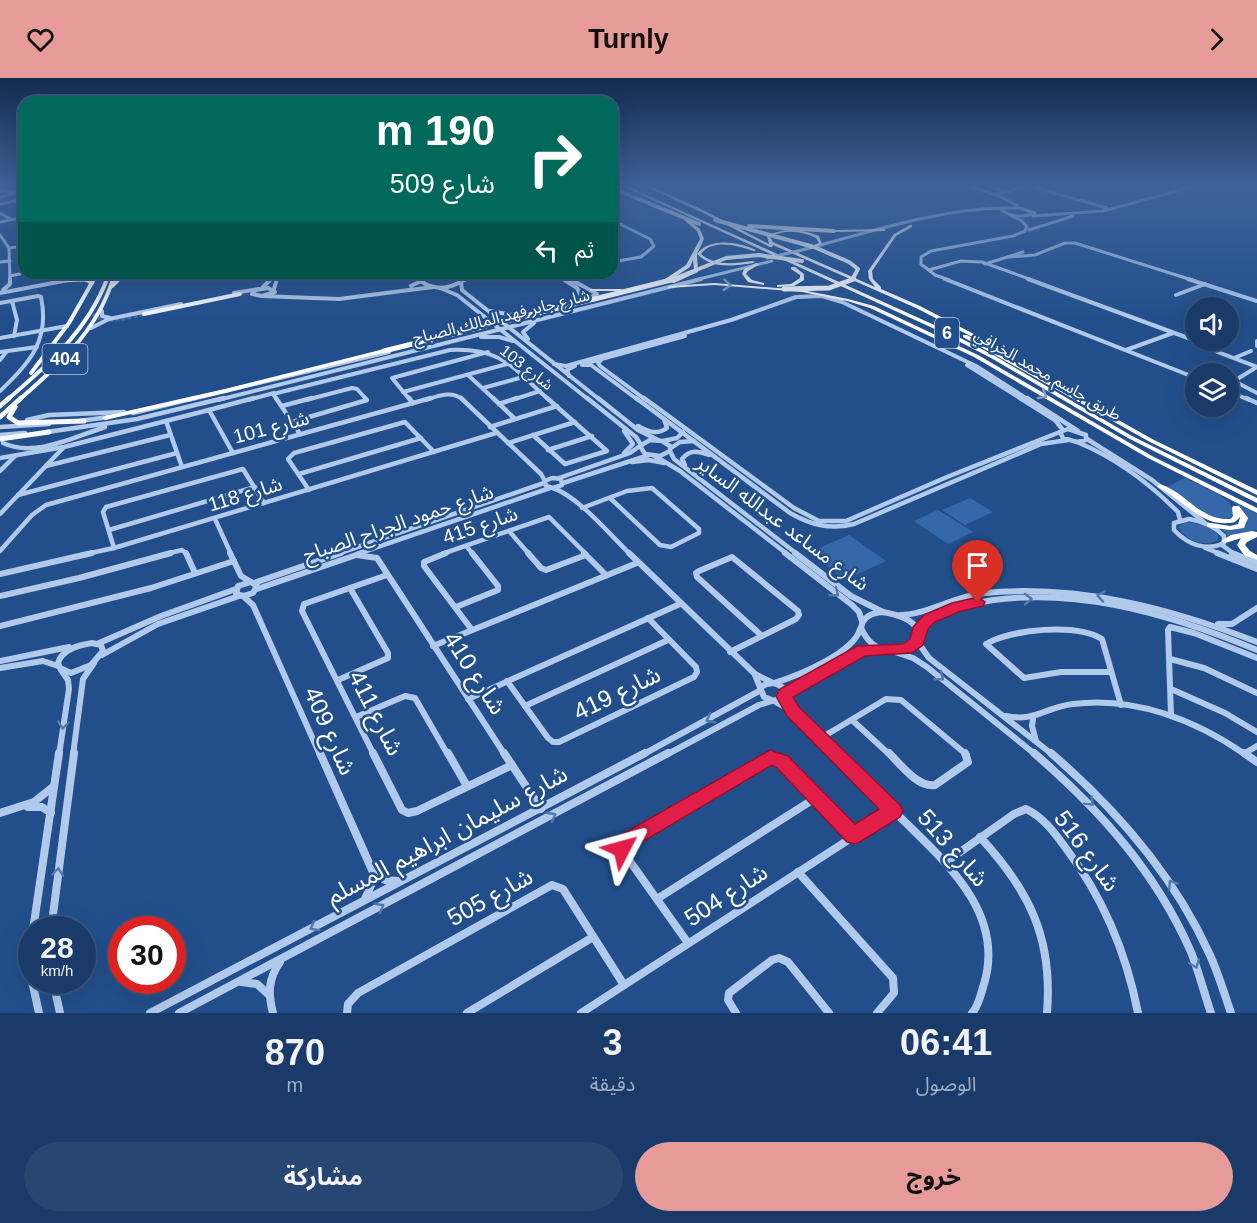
<!DOCTYPE html>
<html lang="ar">
<meta charset="utf-8">
<style>
body{margin:0;font-family:Arial,"Noto Sans Arabic",sans-serif;background:#274671;color:#f1f3f6;direction:rtl;height:100vh;display:flex;flex-direction:column;font-size:22px;white-space:nowrap}
*{box-sizing:border-box;margin:0}
p{font-size:20px;color:#9fadc0}
.icon{flex:none;width:33px;height:33px;fill:none;stroke:currentColor;stroke-width:2;stroke-linecap:round;stroke-linejoin:round}
.map{position:relative;height:935px;overflow:hidden;direction:ltr}
.panel{display:flex;flex-direction:column;background:#1a3b69;flex:1}
.panel>*{flex:none}
.hud{position:absolute;left:18px;top:18px;width:600px;height:183px;border-radius:18px;box-shadow:0 6px 24px #0002,0 0 0 2px #38557d;direction:rtl;background:#00695c;color:#fff;overflow:hidden}
.tools{position:absolute;left:1185px;top:219px;display:grid;gap:12px}
.tools a{display:grid;place-items:center;width:54px;height:54px;border-radius:50%;background:#1a3b69;box-shadow:0 6px 24px #0002,0 0 0 2px #38557d;font-size:30px}
.speed{position:absolute;left:18px;top:838px;display:flex;gap:12px;font-size:30px;font-weight:700;text-align:center}
.speed>*{display:grid;place-content:center;width:78px;height:78px;border-radius:50%;background:#1a3b69;box-shadow:0 6px 24px #0002,0 0 0 2px #38557d;line-height:1}
.speed small{font-size:15px;font-weight:400}
.speed .limit{border:9px solid #d22;background:#fff;color:#111}
.pin{position:absolute;display:grid;place-items:center;width:51px;height:51px;color:#fff;margin:-62px -26px;border-radius:50% 50% 50% 0;rotate:-45deg;box-shadow:0 0 6px #0007}
.pin .icon{rotate:45deg}
.me{position:absolute;width:66px;margin:-33px;rotate:51deg;stroke-linejoin:round;filter:drop-shadow(0 0 4px #0008)}
.turn{display:flex;align-items:center;gap:21px;height:126px;padding:0 24px;font-size:27px}
.turn .icon{width:78px;height:78px;stroke-width:2.5}
.turn b{display:block;font-size:42px;line-height:51px}
.then{display:flex;align-items:center;height:57px;padding:0 24px;background:#0003;gap:12px;font-size:22px}
.eta{display:flex;justify-content:space-evenly;align-items:center;height:102px;text-align:center}
.eta b{font-size:36px;font-weight:700;line-height:42px}
.button{display:flex;gap:12px;margin-top:auto;padding:12px 24px}
.button a{flex:1;height:69px;border-radius:36px;background:#e69b98;color:#111;font-size:24px;font-weight:700;line-height:69px;text-align:center}
.button a+a{background:#274671;color:#f1f3f6}
header{display:flex;justify-content:space-between;align-items:center;height:78px;padding:0 24px;background:#e69b98;color:#111;font-size:27px;font-weight:700}
.map>svg:first-child{display:block}
</style>
<header><svg class="icon" aria-label="forward" viewBox="0 0 24 24"><path d="M9 5l7 7-7 7"/></svg>Turnly<svg class="icon" aria-label="heart" viewBox="0 0 24 24"><path d="M12 20l-8-8c-3-5 5-10 8-4 3-6 11-1 8 4z"/></svg></header>
<div class="map">
<svg width="1257" height="935" viewBox="0 0 1257 935">
<rect width="100%" height="100%" fill="#224f8c"/>
<g fill="#3668a9">
<path d="M1185 400 1221 418 1229 424 1235 436 1231 441C1206 446 1186 423 1167 409Z"/>
<path d="M970 420 993 434 965 447 942 432Z"/>
<path d="M1231 422 1257 436V452L1228 458 1221 450 1244 449 1247 446C1247 436 1238 428 1231 422Z"/>
<path d="M938 432 973 454 948 466 914 443Z"/>
<path d="M1186 444 1208 448 1218 457V462C1205 469 1186 463 1179 450L1180 447Z"/>
<path d="M849 457 886 483 845 502 810 474Z"/>
</g>
<g fill="none" stroke-linecap="round" stroke-linejoin="round">
<path stroke="#43699d" stroke-width="4" stroke-dasharray="4 2" stroke-linecap="butt" d="M93 236C105 248 129 239 144 236"/>
<g stroke="#b1caeb" stroke-width="3">
<path d="M972 109 999 118 1018 128"/>
<path d="M991 109 1005 113"/>
<path d="M1033 109 1107 130"/>
<path d="M0 112 18 114 0 119"/>
<path d="M997 116 1024 109"/>
<path d="M14 123 24 129"/>
<path d="M0 126 24 121"/>
<path d="M1004 130H1019L1035 135C1023 140 1012 139 1001 132Z"/>
<path d="M0 135 11 141"/>
<path d="M1033 138 1103 133 1192 109"/>
<path d="M612 142 650 161 654 168 641 179 612 184"/>
<path d="M0 144 24 139"/>
<path d="M24 145 18 148 24 156"/>
<path d="M1029 152 1073 138"/>
<path d="M0 157 9 170 10 202"/>
<path d="M9 170 24 168"/>
<path d="M798 173C864 156 935 131 1004 130"/>
<path d="M1008 179 1035 177 1065 165H1075L1192 202"/>
<path d="M0 184 10 183"/>
<path d="M985 186 1023 174"/>
<path d="M929 192 961 183 982 184 1032 202"/>
<path d="M554 195 565 202"/>
<path d="M559 195 572 202"/>
<path d="M10 198 24 195"/>
<path d="M66 202 105 195"/>
<path d="M269 202 276 195"/>
<path d="M276 202 281 195"/>
<path d="M423 202C432 193 445 196 457 197L462 202"/>
<path d="M464 202 483 195"/>
<path d="M695 202 772 183"/>
<path d="M949 202 935 197 921 186V179L931 173 1013 158 1025 153 1027 149 1022 143 1010 137"/>
</g>
<g stroke="#b1caeb" stroke-width="4">
<path d="M424 201 422 204C435 212 449 211 462 203L460 201"/>
<path d="M563 201 577 210 581 218 591 219 597 216 570 201"/>
<path d="M945 201 1196 300"/>
<path d="M1028 201 1188 260 1199 267 1257 289"/>
<path d="M1188 201 1257 223"/>
<path d="M462 203 467 201"/>
<path d="M461 204 462 212 600 322"/>
<path d="M411 208 423 202"/>
<path d="M263 209 271 201"/>
<path d="M268 210 275 214 262 218 252 216 256 212Z"/>
<path d="M440 210 457 217 589 322"/>
<path d="M274 211 277 201"/>
<path d="M3 212 10 206V201"/>
<path d="M0 215 74 201"/>
<path d="M234 215 259 211"/>
<path d="M1176 217 1205 206"/>
<path d="M262 218 339 221 433 209"/>
<path d="M12 223 17 242 14 258"/>
<path d="M0 225 38 218 41 219C50 262 30 285 0 313"/>
<path d="M102 233V238L110 240"/>
<path d="M490 233 519 238"/>
<path d="M91 250 109 241 181 226"/>
<path d="M481 259H499L513 263"/>
<path d="M0 260 67 248"/>
<path d="M528 261 523 254 534 245"/>
<path d="M1257 263V268"/>
<path d="M1126 272 1173 255"/>
<path d="M0 274 37 269"/>
<path d="M1234 280 1251 273"/>
<path d="M0 282 7 273"/>
<path d="M601 282 598 285 600 288 646 322"/>
<path d="M587 285 685 258"/>
<path d="M554 286 566 288 731 242 796 219 822 218 842 224 976 288 1029 322"/>
<path d="M582 287H591L638 322"/>
<path d="M967 287 1023 322"/>
<path d="M1257 289 1234 303 1257 315"/>
<path d="M468 297 495 322"/>
<path d="M569 298 567 292 575 288"/>
<path d="M483 310 523 299"/>
<path d="M1228 313 1249 322"/>
<path d="M403 314 507 286"/>
<path d="M188 322 389 274"/>
<path d="M218 322 701 201"/>
<path d="M248 322 274 315"/>
<path d="M277 322 273 316 450 272C503 270 512 289 549 322"/>
<path d="M306 322 352 310 357 311 367 322"/>
<path d="M410 322 392 300 488 274"/>
<path d="M426 322C438 318 452 312 463 322"/>
<path d="M512 322 540 313"/>
</g>
<g stroke="#b1caeb" stroke-width="4.5">
<path d="M276 320 300 356"/>
<path d="M409 320 413 325"/>
<path d="M461 320 541 396 545 403"/>
<path d="M493 320 515 341"/>
<path d="M587 320 636 359 641 367"/>
<path d="M598 320 638 352 658 362"/>
<path d="M636 320 790 435C811 447 830 452 854 446L1041 366 1068 362"/>
<path d="M644 320 794 430 819 443H846L947 399 1060 354"/>
<path d="M1020 320 1055 342 1063 352"/>
<path d="M1027 320 1078 353"/>
<path d="M1246 320 1257 325"/>
<path d="M499 326 517 320"/>
<path d="M282 328 312 320"/>
<path d="M209 332 254 320"/>
<path d="M133 335 195 320"/>
<path d="M27 342 49 337 124 334"/>
<path d="M79 343 109 339"/>
<path d="M166 343 182 389"/>
<path d="M292 344 367 322 365 320"/>
<path d="M638 348C648 354 657 357 667 350L664 341"/>
<path d="M0 349 49 346"/>
<path d="M490 349 557 328"/>
<path d="M1068 351 1086 357V362L1077 364 1063 360 1060 354Z"/>
<path d="M624 353 633 366 624 375"/>
<path d="M47 354 137 341 224 320"/>
<path d="M0 357 25 355"/>
<path d="M533 357 565 386 607 373 547 320"/>
<path d="M1087 361 1152 402 1204 444"/>
<path d="M650 362 662 363 670 368V373L660 378 645 376 640 368Z"/>
<path d="M663 363 677 360 683 354"/>
<path d="M1077 364C1116 380 1148 404 1178 434L1180 442"/>
<path d="M3 365C35 380 74 359 105 349"/>
<path d="M508 365 575 344"/>
<path d="M671 370 680 364 694 363"/>
<path d="M548 372 592 358"/>
<path d="M670 373 674 381 797 476"/>
<path d="M655 378 680 393 787 476"/>
<path d="M0 380 64 369 209 332 233 375"/>
<path d="M632 384 649 382 664 385"/>
<path d="M685 387 682 381C690 371 698 373 709 377"/>
<path d="M46 388 170 357"/>
<path d="M0 393 15 378"/>
<path d="M299 396 421 360"/>
<path d="M552 400 561 401 562 407 553 410 546 408 545 403Z"/>
<path d="M559 400 630 375 640 368"/>
<path d="M563 405 649 377"/>
<path d="M553 410C579 419 610 457 630 476"/>
<path d="M309 412 288 381 294 375 405 344 434 374"/>
<path d="M18 417 177 375"/>
<path d="M582 430 627 413 652 410 699 451V455L671 469 660 467 610 420"/>
<path d="M0 436 63 370"/>
<path d="M215 441 231 476"/>
<path d="M1189 441C1203 443 1214 448 1224 458V465C1206 474 1187 466 1174 452V445Z"/>
<path d="M109 452 255 409"/>
<path d="M509 453 529 476"/>
<path d="M1222 467 1234 476"/>
<path d="M466 468 473 476"/>
<path d="M114 470 103 434 106 429 243 391 264 425"/>
<path d="M1205 470 1221 476"/>
<path d="M0 473 32 437 46 427 431 320"/>
<path d="M86 476 114 470 496 355"/>
<path d="M166 476 182 472 187 476"/>
<path d="M337 476 544 405"/>
<path d="M357 476 550 410"/>
<path d="M442 476 549 439 586 476"/>
</g>
<g stroke="#b1caeb" stroke-width="6">
<path d="M186 475 195 495"/>
<path d="M230 475 241 498 251 504"/>
<path d="M446 475 424 484V488L472 552"/>
<path d="M528 475 541 490 546 492 586 477"/>
<path d="M584 475 606 497"/>
<path d="M629 475 755 596 771 604"/>
<path d="M785 475 852 527 859 534 862 543"/>
<path d="M795 475 851 518 883 534"/>
<path d="M1217 475 1257 491"/>
<path d="M1232 475 1257 485"/>
<path d="M357 477 377 480 505 677"/>
<path d="M0 496 92 475"/>
<path d="M251 504 257 508 253 515 243 518 236 516 238 508Z"/>
<path d="M254 505 341 475"/>
<path d="M257 511 362 475"/>
<path d="M0 518 79 500 171 475"/>
<path d="M243 518 253 527 320 677"/>
<path d="M456 529 498 512V508L472 475"/>
<path d="M883 534C962 548 886 605 861 550 863 538 872 535 883 534Z"/>
<path d="M900 537C926 537 955 518 984 515 1078 506 1170 530 1257 564"/>
<path d="M1218 546H1232L1257 530"/>
<path d="M0 548 151 510 234 483"/>
<path d="M918 556C926 536 948 531 967 527 1064 504 1168 535 1257 572"/>
<path d="M917 563 929 580 1053 677"/>
<path d="M92 565 101 567 103 573 91 587 71 595 60 590 58 585C62 571 79 567 92 565Z"/>
<path d="M97 566 161 538 236 511"/>
<path d="M433 568 637 485"/>
<path d="M889 572 913 580 927 589 1036 677"/>
<path d="M730 574 796 541 799 537 798 533 732 479 699 493 696 495 697 499 762 558"/>
<path d="M102 577 158 546 239 518"/>
<path d="M1170 581 1204 590 1257 615"/>
<path d="M0 583 69 569"/>
<path d="M0 590 43 583 58 588"/>
<path d="M1111 594H1061L1024 600 986 566C1012 551 1076 545 1102 561L1121 627"/>
<path d="M755 597 764 619 774 623 784 618 785 612C778 604 770 603 761 609"/>
<path d="M338 602 388 580V575L350 510"/>
<path d="M507 603 548 660 553 664H559L694 599 697 594 696 589 648 540"/>
<path d="M774 605C797 598 854 575 860 551"/>
<path d="M1171 611 1225 635 1257 654"/>
<path d="M785 615 857 575 877 570"/>
<path d="M468 621 680 526"/>
<path d="M774 623 793 634 836 677"/>
<path d="M525 628 668 562"/>
<path d="M1171 637 1168 552 1170 549 1194 555 1257 580"/>
<path d="M1006 638C1035 644 1046 629 1073 626 1134 618 1196 642 1246 677"/>
<path d="M356 639 405 618 415 620 448 677"/>
<path d="M1033 641 1032 648 1036 663"/>
<path d="M852 642 890 677"/>
<path d="M821 660 886 621 901 622 967 677"/>
<path d="M1245 675 1257 668"/>
<path d="M59 677 69 611 68 602 61 592"/>
<path d="M73 677 83 601 94 585"/>
<path d="M374 677 302 533 304 526 387 497"/>
<path d="M642 677 761 612"/>
<path d="M666 677 759 627 772 623"/>
</g>
<g stroke="#b1caeb" stroke-width="8">
<path d="M320 675 373 794 385 802 399 803"/>
<path d="M373 675 402 732 408 735 417 733 512 687"/>
<path d="M448 675 467 708"/>
<path d="M504 675 541 731"/>
<path d="M835 675C858 698 881 720 904 743 948 786 1005 837 984 906 981 915 979 928 972 935"/>
<path d="M889 675C900 686 918 710 935 707L968 684 965 675"/>
<path d="M1034 675C1100 732 1156 794 1191 874 1199 894 1204 915 1211 935"/>
<path d="M1051 675C1116 731 1173 796 1209 875 1218 894 1224 915 1231 935"/>
<path d="M1244 675 1257 684"/>
<path d="M28 729H42L51 735"/>
<path d="M0 735 34 724 54 708"/>
<path d="M980 759C1030 813 1053 861 1047 935"/>
<path d="M946 784 1014 736 1026 731C1043 739 1054 754 1065 769 1103 819 1126 873 1138 935"/>
<path d="M798 794 893 900 894 915 877 935"/>
<path d="M365 821 372 805 373 794"/>
<path d="M657 821 817 719"/>
<path d="M33 852 59 675"/>
<path d="M51 852 74 675"/>
<path d="M688 865 624 775 622 769 625 764 772 679 782 683 853 757"/>
<path d="M32 866V899"/>
<path d="M32 903 39 935"/>
<path d="M53 903 60 935"/>
<path d="M241 904 257 906 268 916"/>
<path d="M150 935 645 675"/>
<path d="M179 935 668 675"/>
<path d="M273 935C268 916 268 901 280 884"/>
<path d="M347 935 348 926 358 915 552 807 563 811 624 907"/>
<path d="M467 935 593 859"/>
<path d="M581 935 893 733"/>
<path d="M736 935 728 922 729 915 772 882 779 880 788 884 829 935"/>
</g>
<g stroke="#f5f9fe" stroke-width="3">
<path d="M66 202H87"/>
<path d="M93 202 102 195"/>
<path d="M106 202 108 197"/>
<path d="M113 202 115 195"/>
<path d="M118 202 129 195"/>
</g>
<g stroke="#f5f9fe" stroke-width="4">
<path d="M66 202 85 201 92 205"/>
<path d="M112 208 119 201"/>
<path d="M144 236 240 216"/>
<path d="M31 295 69 245 94 201"/>
<path d="M7 322C48 287 88 252 107 201"/>
<path d="M19 322C59 287 97 253 113 201"/>
</g>
<g stroke="#f5f9fe" stroke-width="5">
<path d="M0 328 9 320"/>
<path d="M15 329 9 339 18 345 84 343"/>
<path d="M0 339 21 320"/>
<path d="M0 361 49 354"/>
</g>
<g fill="#fff" fill-rule="evenodd">
<path d="M624 109H629L941 250 995 278 1132 358 1257 420V425L1128 360 991 280 937 252Z"/>
<path d="M647 109H652L703 132 769 166 767 158C784 149 802 151 819 158L822 166 810 171H809V169L819 165 816 160C801 153 785 151 770 159L773 164 875 209 869 201 868 193 894 156 910 147H912V149L896 158 872 193 873 201 881 209V211L920 228 995 267 990 268 916 230 773 167 772 169H770L701 134Z"/>
<path d="M684 140H686L700 151 704 161 697 176C710 159 739 164 756 172L754 173C738 168 713 160 701 176 716 189 735 185 753 183L755 184 753 185C733 188 712 191 697 176L698 194 674 205 670 204 694 192 693 182 690 189 669 203H665V201L686 187 700 161 697 153 684 142Z"/>
<path d="M884 151 886 152 885 153 834 154 832 153 834 152Z"/>
<path d="M756 185 760 186 748 193 746 196 752 202 764 205V207L748 204 742 196 744 191Z"/>
<path d="M791 189H795L804 196V202L794 208 777 209V207L791 206 800 200V197L791 191Z"/>
<path d="M714 205 802 212 848 221 874 228 978 277 1152 378 1257 430V435L1148 380 974 279 870 230 847 223 802 214 714 207 669 210 667 209 669 208Z"/>
<path d="M590 211H621L623 212 621 213H590Z"/>
<path d="M963 257H967L1154 362 1257 412V417L1150 364 963 259Z"/>
<path d="M384 271 387 273 386 274 225 315 105 342 102 340 105 338 225 311Z"/>
<path d="M1160 406C1187 415 1200 443 1231 441L1233 438 1232 430 1233 428H1239L1248 440 1244 450 1230 452 1208 449 1207 447 1208 445H1211L1230 448 1238 446 1240 440V439C1236 444 1234 445 1228 445 1205 447 1191 431 1174 419 1169 415 1163 412 1158 409L1157 408Z"/>
<path d="M1252 453 1257 454V459L1247 464 1245 467 1250 473 1257 477V482L1244 477 1237 467 1241 460 1245 459 1225 465 1221 463 1231 457Z"/>
</g>
<path stroke="#b1caeb" stroke-width="3" d="M767 180 798 173"/>
<g stroke="#fff" stroke-width="4">
<path d="M612 110 699 146"/>
<path d="M715 142 814 169 849 184 858 191 852 202"/>
<path d="M749 148 834 153"/>
<path d="M671 202 726 180 759 177 802 183"/>
</g>
<g stroke="#fff" stroke-width="5">
<path d="M784 211 829 210 854 201"/>
<path d="M384 273 675 201"/>
</g>
</g>
<defs><path id="oneway-chevron" d="M-2-3.5L2.5 0L-2 3.5" fill="none" stroke-width="1.6" stroke-linecap="round" stroke-linejoin="round" transform="scale(1.5)"/></defs>
<g stroke="#859ec0">
<use href="#oneway-chevron" transform="translate(727 207) rotate(4)"/>
<use href="#oneway-chevron" transform="translate(1043 317) rotate(31)"/>
</g>
<g stroke="#547aad">
<use href="#oneway-chevron" transform="translate(835 515) rotate(38)"/>
<use href="#oneway-chevron" transform="translate(1101 518) rotate(-171)"/>
<use href="#oneway-chevron" transform="translate(1028 521) rotate(-1)"/>
<use href="#oneway-chevron" transform="translate(940 599) rotate(39)"/>
<use href="#oneway-chevron" transform="translate(710 641) rotate(152)"/>
<use href="#oneway-chevron" transform="translate(63 647) rotate(98)"/>
<use href="#oneway-chevron" transform="translate(1090 724) rotate(45)"/>
<use href="#oneway-chevron" transform="translate(552 738) rotate(-28)"/>
<use href="#oneway-chevron" transform="translate(58 794) rotate(-83)"/>
<use href="#oneway-chevron" transform="translate(1172 806) rotate(-124)"/>
<use href="#oneway-chevron" transform="translate(380 829) rotate(-28)"/>
<use href="#oneway-chevron" transform="translate(314 849) rotate(152)"/>
<use href="#oneway-chevron" transform="translate(1195 886) rotate(69)"/>
</g>
<linearGradient id="sky" x2="0" y2="1"><stop stop-color="#132b4d"/><stop offset="0.45" stop-color="#3e6399"/><stop offset="1" stop-color="#3e6399" stop-opacity="0"/></linearGradient>
<rect width="1257" height="240" fill="url(#sky)"/>
<path fill="#e11d48" stroke="#92132f" stroke-width="1.5" d="M978 519 985 524 983 528 961 533 935 544 928 551 923 567 912 575 865 578 793 619 799 629 900 727 903 733 900 739 860 764 854 766 847 764 776 689 772 687 632 770 629 777 622 780 615 777 612 771 619 758 770 672 788 678 855 746 879 731 787 638 776 618 780 611 857 568 903 566 910 561 913 549 924 537 952 525Z"/>
<g text-anchor="middle" stroke-width="5" stroke-linejoin="round" paint-order="stroke">
<g font-size="16" fill="#fff" stroke="#224f8c">
<text transform="translate(501 238) rotate(-14)" y="6">شارع جابر فهد المالك الصباح</text>
<text transform="translate(527 289) rotate(38)" y="6">شارع 103</text>
<text transform="translate(1048 296) rotate(30)" y="6">طريق جاسم محمد الخرافي</text>
</g>
<g fill="#224f8c" stroke="#bdcadc" stroke-width="1.5">
<rect x="935" y="240" width="24" height="30" rx="4.5"/>
<rect x="42.5" y="266" width="45" height="30" rx="4.5"/>
</g>
<g font-size="18" font-weight="bold" fill="#fff">
<text x="947" y="261">6</text>
<text x="65" y="287">404</text>
</g>
<g font-size="20" fill="#fff" stroke="#224f8c">
<text transform="translate(271 349) rotate(-15)" y="7">شارع 101</text>
<text transform="translate(245 416) rotate(-17)" y="7">شارع 118</text>
<text transform="translate(398 445) rotate(-19)" y="7">شارع حمود الجراح الصباح</text>
<text transform="translate(783 445) rotate(37)" y="7">شارع مساعد عبدالله الساير</text>
<text transform="translate(480 447) rotate(-19)" y="7">شارع 415</text>
</g>
<g font-size="24" fill="#fff" stroke="#224f8c">
<text transform="translate(475 595) rotate(57)" y="8">شارع 410</text>
<text transform="translate(617 615) rotate(-26)" y="8">شارع 419</text>
<text transform="translate(376 635) rotate(63)" y="8">شارع 411</text>
<text transform="translate(330 653) rotate(66)" y="8">شارع 409</text>
<text transform="translate(447 757) rotate(-28)" y="8">شارع سليمان ابراهيم المسلم</text>
<text transform="translate(953 770) rotate(49)" y="8">شارع 513</text>
<text transform="translate(1087 773) rotate(54)" y="8">شارع 516</text>
<text transform="translate(726 817) rotate(-33)" y="8">شارع 504</text>
<text transform="translate(490 819) rotate(-29)" y="8">شارع 505</text>
</g>
</g>
</svg>
<div class="tools">
<a><svg class="icon" aria-label="sound" viewBox="0 0 24 24"><path d="M4 9h4l5-4v14l-5-4H4zM17 9q2 3 0 6"/></svg></a>
<a><svg class="icon" aria-label="layers" viewBox="0 0 24 24"><path d="M12 4l9 5-9 5-9-5zM3 14l9 5 9-5"/></svg></a>
</div>
<div class="speed"><div>28<small>km/h</small></div><div class="limit">30</div></div>
<div class="pin" style="left:978px;top:524px;background:#d93025"><svg class="icon" aria-label="arrive" viewBox="0 0 24 24"><path d="M6 21V4h12l-3 4 3 4H6"/></svg></div>
<svg class="me" style="left:622px;top:771px" viewBox="-20 -20 40 40"><path d="M0-17L14 15 0 8-14 15z" fill="#e11d48" stroke="#fff" stroke-width="4"/></svg>
<div class="hud">
<div class="turn"><svg class="icon" aria-label="right" viewBox="0 0 24 24"><path d="M7 20v-9h11M14 6l5 5-5 5"/></svg><div><b>190 m</b>شارع 509</div></div>
<div class="then">ثم<svg class="icon" aria-label="left" viewBox="0 0 24 24"><path d="M17 20v-9H6M10 6l-5 5 5 5"/></svg></div>
</div>
</div>
<section class="panel">
<div class="eta">
<div><b>06:41</b><p>الوصول</p></div>
<div><b>3</b><p>دقيقة</p></div>
<div><b>870</b><p>m</p></div>
</div>
<div class="button"><a>خروج</a><a>مشاركة</a></div>
</section>
